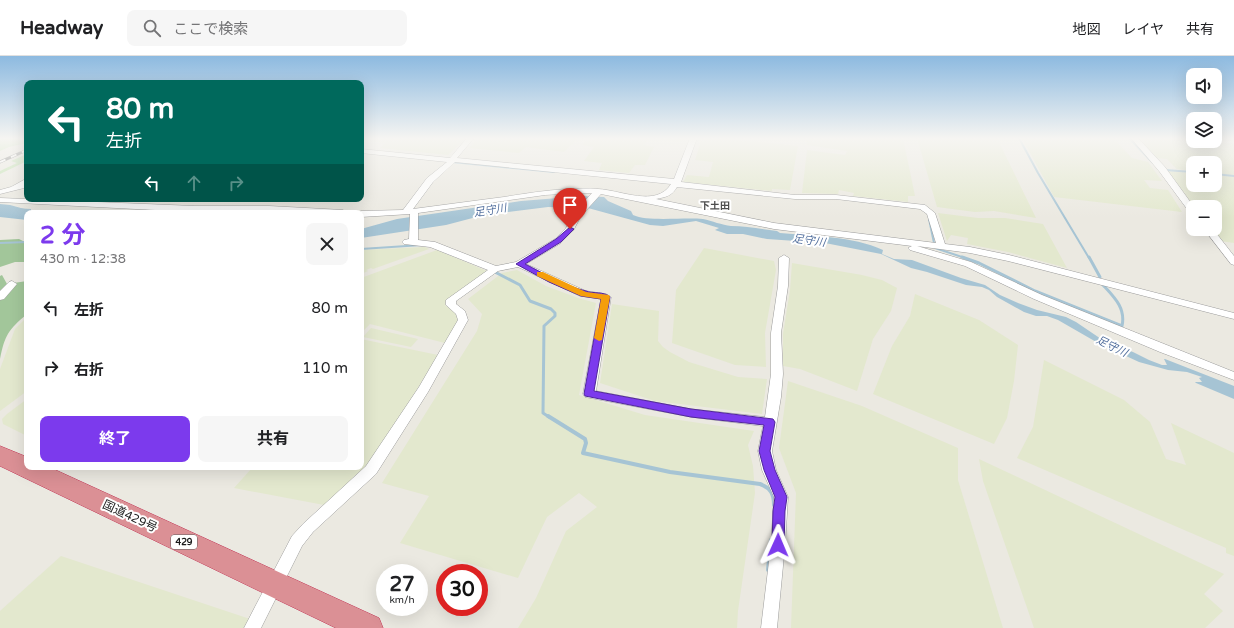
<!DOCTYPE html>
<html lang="ja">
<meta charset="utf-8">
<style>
body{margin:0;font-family:"Varela Round","Noto Sans JP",sans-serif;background:#f6f6f6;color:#202124;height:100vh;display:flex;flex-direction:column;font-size:15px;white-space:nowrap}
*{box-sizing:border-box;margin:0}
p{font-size:13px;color:#757577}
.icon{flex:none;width:22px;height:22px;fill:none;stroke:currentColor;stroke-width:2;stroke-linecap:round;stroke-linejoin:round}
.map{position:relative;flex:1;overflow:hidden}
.side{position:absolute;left:24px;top:154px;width:340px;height:260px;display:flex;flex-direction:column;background:#fff;border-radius:8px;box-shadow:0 4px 16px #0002}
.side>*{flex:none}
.top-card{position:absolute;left:24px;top:24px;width:340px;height:122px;border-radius:8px;box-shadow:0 4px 16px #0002;background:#00695c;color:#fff;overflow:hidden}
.fabs{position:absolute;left:1186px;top:12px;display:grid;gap:8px}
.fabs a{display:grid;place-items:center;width:36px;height:36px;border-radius:8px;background:#fff;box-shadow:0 4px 16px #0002;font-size:20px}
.speed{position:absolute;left:376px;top:508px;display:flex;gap:8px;font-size:20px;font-weight:700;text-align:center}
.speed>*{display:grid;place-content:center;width:52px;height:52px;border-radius:50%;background:#fff;box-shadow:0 4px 16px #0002;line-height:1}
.speed small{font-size:10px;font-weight:400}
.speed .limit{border:6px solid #d22;background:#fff;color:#111}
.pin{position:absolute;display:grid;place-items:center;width:34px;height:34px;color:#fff;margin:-41px -17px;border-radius:50% 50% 50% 0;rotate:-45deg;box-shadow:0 0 4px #0007}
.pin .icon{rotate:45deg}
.me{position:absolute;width:44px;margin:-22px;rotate:1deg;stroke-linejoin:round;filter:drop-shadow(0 0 3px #0008)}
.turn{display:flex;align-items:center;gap:14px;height:84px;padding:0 16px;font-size:18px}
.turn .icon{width:52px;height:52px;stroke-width:2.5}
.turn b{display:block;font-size:28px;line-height:34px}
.lanes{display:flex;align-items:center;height:38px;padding:0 16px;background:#0003;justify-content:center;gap:20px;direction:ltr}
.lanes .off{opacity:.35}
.round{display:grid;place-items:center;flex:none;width:42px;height:42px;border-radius:8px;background:#f6f6f6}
.head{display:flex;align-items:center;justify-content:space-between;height:68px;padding:0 16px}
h1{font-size:24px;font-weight:700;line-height:30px;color:#7c3aed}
.action{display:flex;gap:8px;margin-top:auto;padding:8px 16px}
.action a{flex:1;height:46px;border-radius:8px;background:#7c3aed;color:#fff;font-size:16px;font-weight:700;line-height:46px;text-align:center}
.action a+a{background:#f6f6f6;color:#202124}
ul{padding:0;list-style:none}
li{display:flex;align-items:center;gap:12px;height:60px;padding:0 16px}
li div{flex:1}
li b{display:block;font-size:15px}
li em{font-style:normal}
header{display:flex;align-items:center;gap:24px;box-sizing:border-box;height:56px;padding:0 20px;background:#fff;border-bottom:1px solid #e0e0e0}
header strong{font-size:19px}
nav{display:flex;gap:22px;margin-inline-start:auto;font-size:14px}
.search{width:280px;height:36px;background:#f6f6f6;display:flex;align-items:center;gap:10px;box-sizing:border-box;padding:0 14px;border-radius:8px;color:#757577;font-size:15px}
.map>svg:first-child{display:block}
</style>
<header>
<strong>Headway</strong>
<div class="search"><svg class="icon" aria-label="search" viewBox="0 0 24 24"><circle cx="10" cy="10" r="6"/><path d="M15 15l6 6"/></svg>ここで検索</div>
<nav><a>地図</a><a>レイヤ</a><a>共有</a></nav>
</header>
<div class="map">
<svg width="1234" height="572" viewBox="0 0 1234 572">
<rect width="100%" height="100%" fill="#ebe9e1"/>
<g fill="#e3e8ce">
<path d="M374 82H466L448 99 380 92 385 87 371 85Z"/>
<path d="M479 82H578L564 96 526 91 519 97 469 92Z"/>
<path d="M589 82H686L685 86 649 83 644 89 654 91 645 109H635L629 117 599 114 602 107 584 105 594 91 582 89Z"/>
<path d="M702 82H719L798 90 790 134 772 133V135L683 126 687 119 709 121 713 106 695 104Z"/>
<path d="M807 82H903L915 140H908V146L853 140 854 137 839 134 838 138 802 137 807 94 845 99 847 95 807 89Z"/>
<path d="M917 82H997L1036 162 994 155 975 156 937 151Z"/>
<path d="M1022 82H1113L1132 102 1148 106 1162 125 1144 124 1150 132 1168 134 1182 156 1054 141Z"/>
<path d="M1139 82H1177L1234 88V119L1215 117V107H1193V115L1177 113 1167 103 1156 102Z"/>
<path d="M1166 115 1193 117V129H1215V119L1234 121V187L1220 185 1210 173H1215V151H1193Z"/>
<path d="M938 157 978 162H1005L1043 168 1067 212 1008 196 967 188 968 182 951 179 947 185Z"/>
<path d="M425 191 429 193 373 213 371 212 366 214 368 215 361 218V194Z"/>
<path d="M704 192 774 205 776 214 765 277 766 311 735 309 672 287 676 234Z"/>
<path d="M437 194 487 215 446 244 445 249 454 256 458 262 457 268 445 287 370 268 361 277V222Z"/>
<path d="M792 207 862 219 882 224 897 232 891 255 873 283 857 335 800 313 783 310V278L790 234Z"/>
<path d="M517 214 546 230 578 242 596 247 579 339 645 359 754 375 748 389 753 410 755 437 738 555 737 572H518L536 542 566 475 597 451 579 437 547 461 518 522 400 487 429 440 382 427 477 275 482 258 468 243 502 217Z"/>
<path d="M915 238 979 264 1018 289 1014 325 1007 362 994 388 873 338 892 290 910 260Z"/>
<path d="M612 248 659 255 658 285 663 291 670 296 689 306 738 321 767 323 762 358 655 345 600 327Z"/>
<path d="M27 261V335L0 355V313L15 273Z"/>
<path d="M371 272 418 283 411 291 363 281Z"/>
<path d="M361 283 438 299 370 410 351 429 324 449 234 432 251 413H257L259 411H361Z"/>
<path d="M1044 304 1124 344 1150 366 1166 403 1186 409 1171 367 1234 397V500L1226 497V492L1017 402 1033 371Z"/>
<path d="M788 325 862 350 958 392V424L1003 572H791L796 437 779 392Z"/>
<path d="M27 343V380L3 368 2 363 7 358Z"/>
<path d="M979 403 1224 518 1204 538 1223 555 1205 572H1034L983 425Z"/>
<path d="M61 500 250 563 244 572H0V555Z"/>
</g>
<g fill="#bfe1ac">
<path d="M2 82 27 84V87L9 91 0 95V83Z"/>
<path d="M27 98V105L0 118V115L17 107 11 105Z"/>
</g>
<g fill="#a2c69a">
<path d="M19 183 27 187V206H15L0 211V184Z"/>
<path d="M2 219 7 228 27 225V258C8 274 5 279 0 303V220Z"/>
</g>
<g fill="#a6c4d4">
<path d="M583 140 604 141 608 145 631 155 633 159C648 166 684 161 703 163 712 165 722 169 731 170 746 170 761 173 777 175L780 177C813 180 852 180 883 194L882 198 894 203 912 204 961 222 985 229 1000 239 1018 247 1037 254 1066 261 1076 266 1107 287 1133 296 1149 304 1162 309H1167L1164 303H1165L1234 330V343L1196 327 1195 326H1202L1199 322 1202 321 1187 316 1168 314 1139 306 1098 287 1058 264 1047 260H1036L1024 256 997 241 989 234 982 231 966 229 927 216 911 212 881 198 825 187 767 183 743 178H727L715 174 719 172 696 165 663 170 650 169 588 152 548 151 484 159 446 169 361 182V173L397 163 521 145Z"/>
<path d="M14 152 31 153V156L42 157H27V164L0 161V154Z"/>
</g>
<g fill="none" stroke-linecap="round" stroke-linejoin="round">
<g stroke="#a6c4d4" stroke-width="2">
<path d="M1019 82 1038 117 1089 202"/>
<path d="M1129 82 1153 107"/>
<path d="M452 106 554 116"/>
<path d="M1165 114 1193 116"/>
<path d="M1215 118 1234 120"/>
<path d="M929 163 934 187"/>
<path d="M0 187 27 186"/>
<path d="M935 192 965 202"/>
<path d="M361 193 422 189"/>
</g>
<g stroke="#a6c4d4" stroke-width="3">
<path d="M962 201 979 207 1035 235 1122 270C1126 252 1114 241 1103 229"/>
<path d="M1089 201 1100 221"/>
<path d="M493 215 520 229 530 245 551 253 555 257V260L544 270 543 357 549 361"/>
</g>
<g stroke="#a6c4d4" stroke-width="4">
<path d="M548 360 585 383 586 387 583 397 670 416 760 428C771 432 774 438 774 449"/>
<path d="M768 514 771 484"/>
</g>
<path fill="#a6c4d4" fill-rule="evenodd" d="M0 148 10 149 32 155 33 157H27V162L0 156Z"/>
<g stroke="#9c9c9c" stroke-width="1">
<g id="street">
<path d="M467 82H474L457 102 674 123 690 82H697L681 126 795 139H836L925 149 935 157 945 188 970 191 1009 199 1234 257V263L1008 205 970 197 917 190 971 206 1042 239 1234 316V324L1160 296 1034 243 965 210 910 194 908 192 912 190 774 173 601 138 581 160 573 175 561 187 526 208 586 235 606 238 611 241 596 335 691 353 765 361 771 318V277L778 230 779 202 784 199 789 202 788 230 781 277 783 318 781 341 772 395 776 414 788 441 785 489 777 572H761L771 489 774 441 762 414 758 395 763 370 691 361 585 341 583 338 601 243 580 240 518 211 498 215 456 245V248L465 255 468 264 428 336 376 418 313 476 302 490 261 572H244L292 480 303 468 366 410 419 331 458 264 456 258 446 249V244L488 214 430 191 404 188 402 186 404 184 409 183 410 158 361 161V157H357L361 155 403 154 427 122 447 106 361 97V93L450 102ZM455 106 671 128C656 152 621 134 598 133 566 131 535 136 504 141 473 145 443 149 413 153L433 126ZM677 131 795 143H836L920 153 927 158 936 187 774 167 656 143C666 141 672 140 677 131ZM578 137H592L574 157 566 172 555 183 516 206 496 210 435 186 418 184V157L545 139Z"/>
<path d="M1131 82H1138L1165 111 1194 151H1193V158L1190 157 1159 115Z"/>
<path d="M24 124H27V130L24 132 0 138V134L11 131Z"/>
<path d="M0 142 194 150H269L343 154 347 157 194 156 0 146Z"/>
<path d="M1204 173H1213L1234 200V209L1231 208Z"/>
<path d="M12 225 17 228 4 243 0 244V235L9 226Z"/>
</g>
</g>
<g stroke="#c13656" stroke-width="1">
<path id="highway" d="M0 390 27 401V411H49L379 562 383 572H336L0 410Z"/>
</g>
<use href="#street" fill="#fff" fill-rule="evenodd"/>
<use href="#highway" fill="#db9095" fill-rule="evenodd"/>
<g stroke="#696969" stroke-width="3">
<path id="rail" d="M0 106 27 94"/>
</g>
<use href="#rail" stroke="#fff" stroke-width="2" stroke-dasharray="6" stroke-linecap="butt"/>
</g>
<linearGradient id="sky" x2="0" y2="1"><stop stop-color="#8dbae0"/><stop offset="0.51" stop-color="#f6f5f2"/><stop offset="1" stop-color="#f6f5f2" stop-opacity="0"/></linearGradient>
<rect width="1234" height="162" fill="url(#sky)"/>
<path fill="#7c3aed" stroke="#51269a" d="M570 171 574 173 561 186 525 208C545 218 565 230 586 235 593 238 604 235 610 241L594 335 691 353 773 363 775 366 770 395 775 414 787 441 785 455 784 489 783 493 778 495 774 493 772 489 773 455 775 441 764 414 759 395 764 369 691 361 585 340 584 338 601 243 581 240 549 226 516 208 556 183Z"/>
<path fill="#f59e0b" d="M537 216H543L586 236 609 239 610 241 602 284 599 285 594 282 601 243 581 240 537 220Z"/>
<g text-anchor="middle" stroke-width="4" stroke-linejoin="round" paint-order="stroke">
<rect fill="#fff" stroke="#5f5f5f" stroke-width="1" x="171" y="479" width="26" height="14" rx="3"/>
<g font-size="9" font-weight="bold" fill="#1b1b1b">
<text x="184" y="489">429</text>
</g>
<g font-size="10" font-weight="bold" fill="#4e4e4e" stroke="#fff">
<text x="715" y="153">下土田</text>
</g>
<g font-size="11" font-style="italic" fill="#53709e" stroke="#fff">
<text transform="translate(490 154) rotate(-9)" y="4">足守川</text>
<text transform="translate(809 184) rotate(8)" y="4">足守川</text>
<text transform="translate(1112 290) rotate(26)" y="4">足守川</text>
</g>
<g font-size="12" fill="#1b1b1b" stroke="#fff">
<text transform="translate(130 460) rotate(25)" y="4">国道429号</text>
</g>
</g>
</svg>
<div class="fabs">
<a><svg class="icon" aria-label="sound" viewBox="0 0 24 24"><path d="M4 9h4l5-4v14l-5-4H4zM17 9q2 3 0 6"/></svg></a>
<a><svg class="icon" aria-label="layers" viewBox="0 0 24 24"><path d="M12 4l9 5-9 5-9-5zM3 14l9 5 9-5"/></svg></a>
<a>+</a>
<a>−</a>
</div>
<div class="speed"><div>27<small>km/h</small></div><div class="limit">30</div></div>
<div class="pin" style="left:570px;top:173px;background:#d93025"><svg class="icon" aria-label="arrive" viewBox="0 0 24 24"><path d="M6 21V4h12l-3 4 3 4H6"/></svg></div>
<svg class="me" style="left:778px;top:489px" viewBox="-20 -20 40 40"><path d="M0-17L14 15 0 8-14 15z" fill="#7c3aed" stroke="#fff" stroke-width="4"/></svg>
<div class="top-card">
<div class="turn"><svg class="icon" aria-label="left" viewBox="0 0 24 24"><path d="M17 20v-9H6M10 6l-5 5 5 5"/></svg><div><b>80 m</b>左折</div></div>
<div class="lanes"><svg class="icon" aria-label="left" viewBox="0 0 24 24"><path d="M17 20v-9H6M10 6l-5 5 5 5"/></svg><svg class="icon off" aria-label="ahead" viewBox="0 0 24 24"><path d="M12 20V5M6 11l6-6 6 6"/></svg><svg class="icon off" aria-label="right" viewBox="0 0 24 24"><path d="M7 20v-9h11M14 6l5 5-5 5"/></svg></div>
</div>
<section class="side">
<div class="head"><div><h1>2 分</h1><p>430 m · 12:38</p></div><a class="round"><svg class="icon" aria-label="close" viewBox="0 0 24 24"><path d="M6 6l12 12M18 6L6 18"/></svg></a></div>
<ul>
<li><svg class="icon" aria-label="left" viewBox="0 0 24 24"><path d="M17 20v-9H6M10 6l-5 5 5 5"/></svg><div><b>左折</b></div><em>80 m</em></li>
<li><svg class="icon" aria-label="right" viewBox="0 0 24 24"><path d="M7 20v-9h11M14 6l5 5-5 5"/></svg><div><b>右折</b></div><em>110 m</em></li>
</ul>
<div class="action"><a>終了</a><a>共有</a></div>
</section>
</div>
